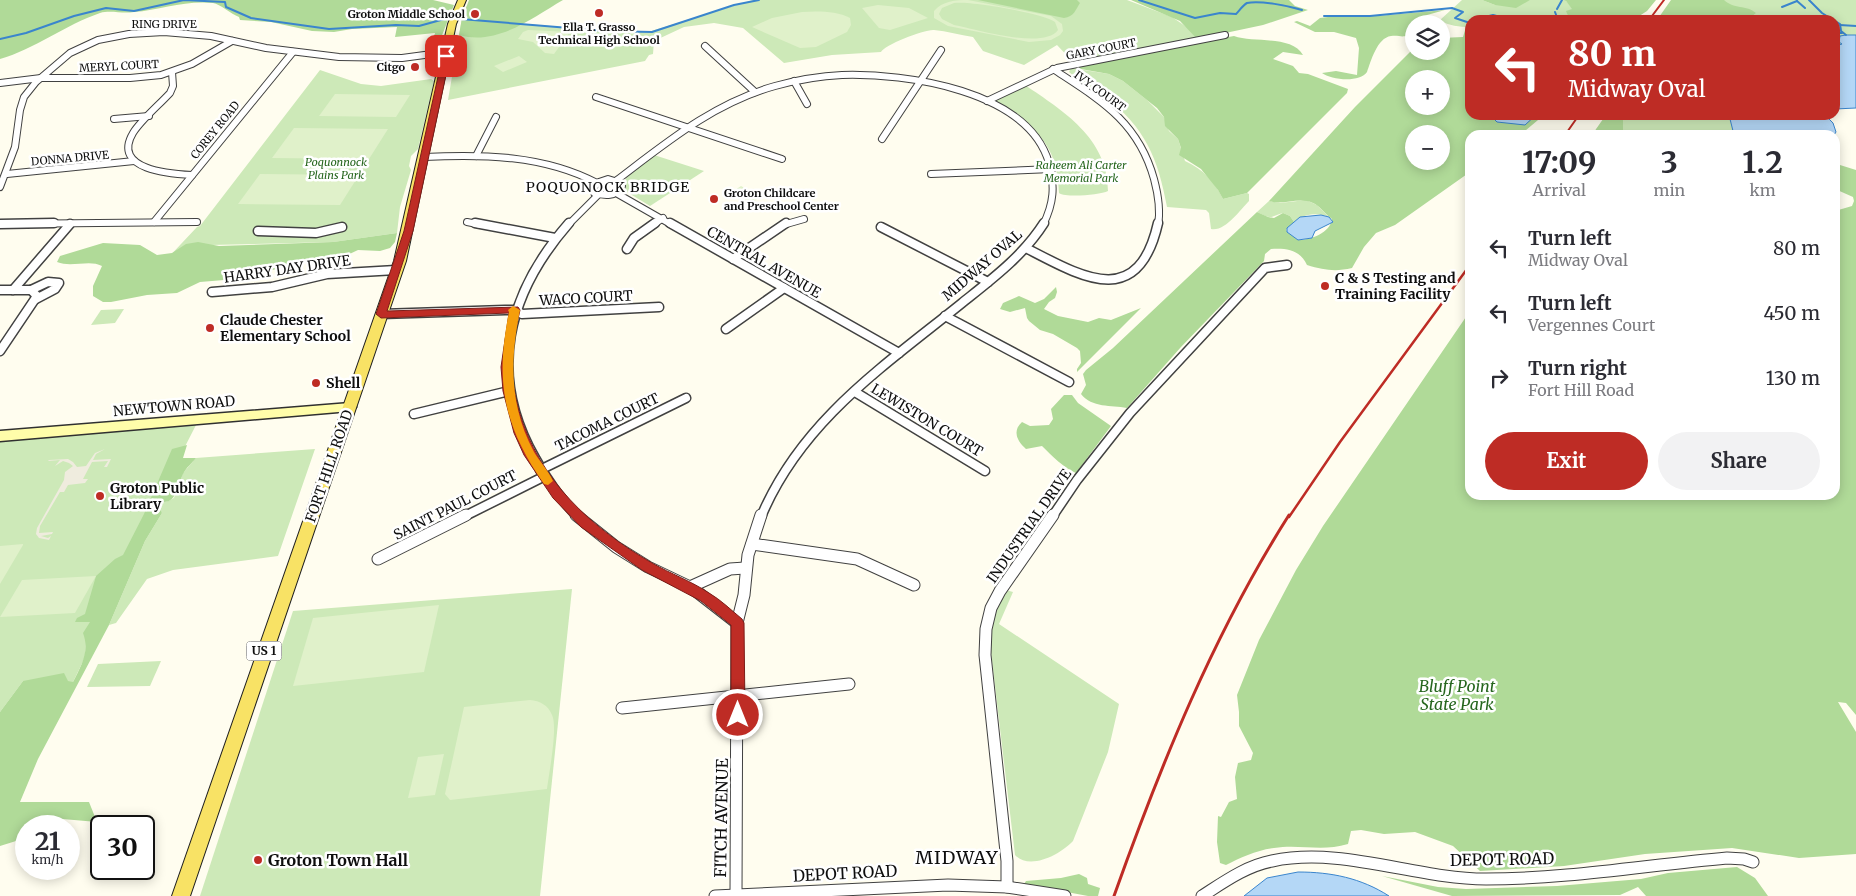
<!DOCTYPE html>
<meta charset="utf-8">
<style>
body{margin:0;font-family:Merriweather,serif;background:#f2f2f3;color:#2b2b33;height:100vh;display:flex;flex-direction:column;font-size:19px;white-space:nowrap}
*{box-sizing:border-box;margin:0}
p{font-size:16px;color:#7c7c81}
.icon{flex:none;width:28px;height:28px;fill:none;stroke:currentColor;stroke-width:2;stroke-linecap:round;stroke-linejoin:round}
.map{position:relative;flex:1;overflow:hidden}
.drawer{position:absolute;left:1465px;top:130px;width:375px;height:370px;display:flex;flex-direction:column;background:#fff;border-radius:15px;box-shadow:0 2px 12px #0003}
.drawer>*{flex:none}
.guide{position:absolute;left:1465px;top:15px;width:375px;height:105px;border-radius:15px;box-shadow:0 2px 12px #0003;background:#be2c25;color:#fff;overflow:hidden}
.fabs{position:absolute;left:1405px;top:15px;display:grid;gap:10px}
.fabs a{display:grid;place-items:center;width:45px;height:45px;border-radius:50%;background:#fff;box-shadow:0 2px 12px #0003;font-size:25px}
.speed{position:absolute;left:15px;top:815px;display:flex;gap:10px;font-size:25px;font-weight:700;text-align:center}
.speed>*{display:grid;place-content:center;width:65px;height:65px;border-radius:50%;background:#fff;box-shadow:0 2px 12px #0003;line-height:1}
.speed small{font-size:12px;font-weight:400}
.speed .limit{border:2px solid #111;border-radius:8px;background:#fff;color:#111}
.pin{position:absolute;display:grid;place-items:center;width:42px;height:42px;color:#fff;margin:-21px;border-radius:10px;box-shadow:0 2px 8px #0006}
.me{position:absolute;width:55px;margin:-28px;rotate:0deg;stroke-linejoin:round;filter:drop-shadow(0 0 4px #0008)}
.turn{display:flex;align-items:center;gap:18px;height:105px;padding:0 20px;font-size:22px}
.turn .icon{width:65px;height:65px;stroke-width:2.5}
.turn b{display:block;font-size:35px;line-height:42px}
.eta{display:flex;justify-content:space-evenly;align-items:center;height:85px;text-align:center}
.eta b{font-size:30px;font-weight:700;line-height:35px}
.button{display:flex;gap:10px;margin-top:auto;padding:10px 20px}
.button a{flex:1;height:58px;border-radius:30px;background:#be2c25;color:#fff;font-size:20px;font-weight:700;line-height:58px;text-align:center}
.button a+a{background:#f2f2f3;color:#2b2b33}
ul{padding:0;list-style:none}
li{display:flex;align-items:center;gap:15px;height:65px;padding:0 20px}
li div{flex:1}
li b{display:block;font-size:19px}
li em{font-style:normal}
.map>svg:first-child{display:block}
</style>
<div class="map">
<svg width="1856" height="896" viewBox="0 0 1856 896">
<rect width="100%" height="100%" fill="#fffdef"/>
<g fill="#cde9b8">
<path d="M753 0H1127L1172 17 1188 28 1197 39 1073 62 1057 45 1024 65 983 51 973 37C960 35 947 31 934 30 925 29 884 45 881 52L832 55 784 63 743 28 714 23 684 27 654 41 653 54 649 55 645 61 448 100 462 18 605 31H651Z"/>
<path d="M1462 0H1482L1495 5 1530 0H1562L1566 1 1573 9 1568 18 1570 20H1470V27C1459 27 1449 26 1440 20Z"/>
<path d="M1688 0H1856V35C1847 37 1844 34 1839 42L1842 44 1835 46V20H1674Z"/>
<path d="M1071 68 1109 74 1123 81 1147 100 1164 117 1169 131 1178 139 1185 161C1203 169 1215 182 1223 199L1247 193 1249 194V201C1240 210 1225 232 1211 229L1209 213 1206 210 1167 207C1158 158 1145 127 1104 96 1093 88 1079 81 1069 72Z"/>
<path d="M320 70 361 84 381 86 431 79 434 81 418 149 411 156 409 166 411 170 400 207 397 233 333 242 210 245 165 261 197 227 200 226Z"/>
<path d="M1025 85C1063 111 1108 138 1108 191 1100 195 1066 198 1059 193 1057 139 1034 130 995 101Z"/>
<path d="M1606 115H1729L1734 135H1592Z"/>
<path d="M654 155 704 171 650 206 627 192 624 183 627 176Z"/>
<path d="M1306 200 1317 205 1329 217C1317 212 1303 214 1294 222L1290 216 1283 213C1269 217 1273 220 1257 212L1269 201 1280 203Z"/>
<path d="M124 309 115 323 91 325 101 310Z"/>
<path d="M197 423 199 424 196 425 86 640 85 657 73 682 23 681 0 712V436Z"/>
<path d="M315 449 278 556 173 570 147 579 116 623 109 625 145 541 162 513 160 510 164 502H166L174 498 183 473 196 458Z"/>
<path d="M572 589 540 896H200L293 611Z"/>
<path d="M1006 590 1013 592 999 624 1119 704 1108 752 1073 841C1061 854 1030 871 1015 855L990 644C991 623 995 608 1006 590Z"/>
<path d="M161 661 150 686 87 687 98 664Z"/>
</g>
<g fill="#b0da98" fill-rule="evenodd">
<path d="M0 0H433L454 5 437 48 429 52 435 33 395 37 397 27 352 29 334 32 312 31 271 22 240 20 239 17C231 14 220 4 213 3 186 0 160 10 134 12 122 14 111 10 100 13 65 25 35 49 0 59Z"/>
<path d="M469 0H563C532 18 497 46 459 35L462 18Z"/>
<path d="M978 0H1077L1080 3C1076 9 1074 17 1064 18Z"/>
<path d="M1131 0H1289L1295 6 1308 10 1263 25 1197 39 1180 21Z"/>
<path d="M1482 0H1530L1516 8 1495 5Z"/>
<path d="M1562 0H1656L1647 11 1633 20H1570L1566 11 1572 9 1566 1Z"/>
<path d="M1671 0H1724C1733 9 1747 5 1756 13L1747 20H1657Z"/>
<path d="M1445 10 1427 15 1426 18 1430 19 1427 24H1414V33C1401 39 1402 35 1391 36 1377 38 1371 61 1367 72 1360 83 1331 80 1322 73L1336 71 1357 75 1359 48 1356 38 1334 32H1315L1294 22 1297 21 1310 26 1320 18 1328 17 1377 16Z"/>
<path d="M1466 27H1470V115H1544L1520 135H1470V172L1395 225 1376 233 1364 247 1352 268C1335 272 1324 270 1307 265 1300 250 1287 248 1271 249L1265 254 1264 261 1181 347 1127 408C1111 405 1092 408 1081 394L1086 385 1083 374 1086 370 1113 348 1257 212 1268 217 1274 218 1283 213 1290 216 1294 222 1286 230 1298 240C1311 240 1330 233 1332 219 1325 214 1320 206 1313 203 1299 196 1283 206 1269 201L1355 107 1414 48V51H1441V38L1463 37ZM1414 79H1441V106H1414ZM1414 134H1441V161H1414Z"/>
<path d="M1234 36C1253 43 1292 35 1303 55L1283 52 1273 59 1293 66 1299 73 1308 74 1348 89 1347 93 1247 193 1223 199 1218 190 1201 169 1179 155 1181 148 1178 139 1165 126 1164 117 1157 108 1123 81 1109 74 1075 68 1080 64Z"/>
<path d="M1606 115H1629L1623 119V131L1630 135H1592Z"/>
<path d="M1840 165 1856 170V715L1846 703 1838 702 1856 732V854L1799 858 1732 848 1645 854 1564 866 1480 871 1453 846 1415 832 1384 834 1361 830 1351 831 1348 844C1322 852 1300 844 1274 848 1257 850 1240 858 1226 865L1220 863 1217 842 1218 816 1221 817 1229 802 1237 799 1235 777 1238 763 1251 760 1253 753 1239 726V712L1237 695 1259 640 1296 570 1323 526 1470 311V495H1835V211L1852 206 1854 201 1853 197 1835 189V166Z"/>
<path d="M397 233 395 242 390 248 380 251 358 250 341 258 297 264 236 279 200 282 177 293 147 295 111 302H103L93 296V286L102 266C89 259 72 268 57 262L60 256 103 243 140 245 157 255 172 253 186 244 198 242 219 246 333 242Z"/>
<path d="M1056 287 1057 292 1055 298 1049 302 1044 309 1058 316 1088 322 1099 318 1111 320 1141 308 1077 372V369L1081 363 1080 351 1077 348 1053 334 1040 330 1029 321 1027 318 1025 308 1010 312 1000 309 1003 303 1019 296 1035 303 1044 299Z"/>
<path d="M1064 395H1072L1078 403 1111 426 1076 473C1065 469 1051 455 1042 446L1026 449C1017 441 1012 431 1022 422L1030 426 1049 425 1053 419 1051 409Z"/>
<path d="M187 445 183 458H196C192 463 186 468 183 474 178 484 177 502 164 502L160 509 162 513 145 541 109 625 38 759 20 802H89L97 822 51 818 36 819 31 826H26V833L16 841 0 846V712L23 681 64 673 68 681 73 682C81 666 90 651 83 633L90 622H75L77 618 85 614 96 576 115 559 123 555 144 514 172 449Z"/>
<path d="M1737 867 1755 878 1768 896H1646L1638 887 1620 895 1452 896 1382 876 1438 887 1466 889 1557 886 1641 879 1668 873Z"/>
<path d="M1079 874 1087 878 1088 884 1100 888 1098 896H1088L1024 884 1026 881 1061 878Z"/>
</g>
<g fill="#e0f1ca" fill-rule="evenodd">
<path d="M968 0 1051 16 1062 24 1063 31 1060 35 1051 40 1029 42 948 26 934 18V11C942 1 956 0 968 0ZM954 3C971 1 1042 13 1055 22L1058 30C1044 50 975 29 954 25L942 19 939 14 942 8Z"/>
<path d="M878 5 909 8 928 18 890 30 879 28 862 8Z"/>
<path d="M802 12C818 11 837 11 850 18L851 25 847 32 816 47 800 48 752 27 772 18Z"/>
<path d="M528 30 570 32 554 54 545 53 533 42 518 39 523 32Z"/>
<path d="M519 56 527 62 503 72 494 66Z"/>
<path d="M335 94 410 95 396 117 319 116Z"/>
<path d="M294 128 388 129 369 159 272 158Z"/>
<path d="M260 174 359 175 340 205 238 204Z"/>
<path d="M741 186 760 197 749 205 729 194Z"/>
<path d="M23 544V545L0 584V546Z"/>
<path d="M96 576 75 613 0 617 22 580Z"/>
<path d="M439 605 424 672 293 686 313 618Z"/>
<path d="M530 700C540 701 548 705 552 715 558 727 549 773 547 789L450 800 445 794 464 707Z"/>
<path d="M444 754 435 795 408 798 418 757Z"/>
</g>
<path fill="#efecde" d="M105 449 96 454 93 460 111 459 107 467H104L108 461 92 462 83 479H88L85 483 68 485 64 492H60L40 526 39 533 53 532 52 534 41 536 48 538 51 536 49 540 39 538 36 534 37 528 64 480 65 472 73 466 69 463 63 461 55 466 60 460 48 461 49 460 68 459 73 462 77 467 86 466 95 453Z"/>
<g fill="#b4d7f6" stroke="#3a85cd">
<path d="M1846 35H1856V108L1835 109V46L1842 44 1839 42 1840 36Z"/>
<path d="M1495 115H1536L1525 125 1497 122 1493 118Z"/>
<path d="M1729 115H1825L1833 123 1836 132 1834 135H1734Z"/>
<path d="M1321 215 1329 217 1333 222 1315 231 1312 238 1298 240 1287 232V228L1300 217Z"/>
<path d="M1298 872C1331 872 1361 878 1389 896H1244L1267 878Z"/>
</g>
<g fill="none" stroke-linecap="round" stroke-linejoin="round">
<g stroke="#3a85cd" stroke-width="2">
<path d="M1139 0 1195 18 1220 13 1236 14C1239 11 1243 5 1247 3 1260 0 1289 6 1302 10"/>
<path d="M1809 0 1822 13 1833 20"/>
<path d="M1797 1 1805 8"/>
<path d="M1782 7 1797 1"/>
<path d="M1557 9 1562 0"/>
<path d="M1555 12 1558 20"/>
<path d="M1324 16H1370L1452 8 1463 12 1455 18 1470 23"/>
<path d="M1490 20 1489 16 1493 15 1511 20"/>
<path d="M1814 20 1827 18"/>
<path d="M1835 21 1840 24 1841 31 1846 35"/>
<path d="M1840 25 1856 26"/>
<path d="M1835 33H1842"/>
<path d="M0 39 26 33 74 16 106 8 134 11 184 0 225 2 226 7 251 18 329 29 396 25 419 26 448 18 606 31 652 32 734 5 759 0"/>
</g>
<g stroke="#414141" stroke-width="8">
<g id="street-far2">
<path d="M705 46 755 92"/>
<path d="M1053 69C1100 100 1138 121 1154 179 1158 194 1161 209 1158 225"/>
<path d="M172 72 173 86 170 93C159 105 141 120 133 133 111 170 171 174 192 175"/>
<path d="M794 81 807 104"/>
<path d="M0 83 41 78H130L161 75 192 64 232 41"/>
<path d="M596 97 782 159"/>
<path d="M987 101 1057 68 1225 35"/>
<path d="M114 119 149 116"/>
<path d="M882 139 941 50"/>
<path d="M476 156 496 117"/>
<path d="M424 157C482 154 544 155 597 183"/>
<path d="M7 174 134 161"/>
<path d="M931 174 1052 169"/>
<path d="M608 179 621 183 622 186C616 197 605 196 594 193L593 188 599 182Z"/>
<path d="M617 180C667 142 714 103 775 86 797 80 820 76 842 75 906 73 1028 90 1049 163 1055 186 1054 203 1043 225"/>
<path d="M0 187 15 147 20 110 24 97 36 82 70 53 98 40 129 34 164 32 211 36 266 48 339 57 402 58 447 52"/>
<path d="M616 193 672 225"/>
<path d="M154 222 293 52"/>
<path d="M467 222 482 225"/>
<path d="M0 224 197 222"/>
<path d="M568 225 598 195"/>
<path d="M653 225 663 218"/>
<path d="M783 225 804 219"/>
</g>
</g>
<g stroke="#414141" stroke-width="11">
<g id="street-far1">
<path d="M475 223 555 238"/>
<path d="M569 223C507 294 487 374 535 458 547 480 560 499 578 517"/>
<path d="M670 223 899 353"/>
<path d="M0 224 54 223"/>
<path d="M881 227 988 282"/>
<path d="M258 231 316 233 342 227"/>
<path d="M1026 248C1082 277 1138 311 1158 223"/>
<path d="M627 249 634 238 655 223"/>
<path d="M733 259 786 223"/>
<path d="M0 290H31L37 296 0 351"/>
<path d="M13 290 70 224"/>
<path d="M31 290 48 282 59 283 55 289 36 299"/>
<path d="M212 292 272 287 327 274 396 270"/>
<path d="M381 314 505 310H515L522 314 659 307"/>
<path d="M945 316 1069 382"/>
<path d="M726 329 784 288"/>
<path d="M855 392 985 471"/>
<path d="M414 414 509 391"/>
<path d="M540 470 686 398"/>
<path d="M463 517 545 476"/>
<path d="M761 517C801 421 884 366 962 303 992 279 1023 256 1044 223"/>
<path d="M1052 517 1077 480 1130 413 1265 268 1287 265"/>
</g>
</g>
<g stroke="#414141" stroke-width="13">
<g id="street">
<path d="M576 515 616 547 648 567 692 588 737 623"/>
<path d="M752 544 857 559 914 585"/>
<path d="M378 559 466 515"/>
<path d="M690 587 730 569 745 568"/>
<path d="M622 708 849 684"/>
<path d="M1007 887V861L985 655 986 629 991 608 1000 591 1053 515"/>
<path d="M715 896 948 885 1007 887 1065 896"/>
<path d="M736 896 737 623 744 595 748 555 761 515"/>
<path d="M1202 896C1224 882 1246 866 1272 861 1342 846 1416 879 1486 879 1567 879 1647 865 1727 858L1744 859 1753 862"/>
</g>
</g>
<g stroke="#303030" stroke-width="3">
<path id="secondary" d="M350 403 356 407 350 411 0 441V431Z"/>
</g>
<g stroke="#1f1f1f" stroke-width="2">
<path id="primary" d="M458 0H466L456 24 406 261 190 896H172L394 261 448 24Z"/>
</g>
<use href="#street-far2" stroke="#fff" stroke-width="6"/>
<use href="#street-far1" stroke="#fff" stroke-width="8"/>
<use href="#street" stroke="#fff" stroke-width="11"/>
<use href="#secondary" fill="#fffdaa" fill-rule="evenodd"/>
<use href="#primary" fill="#f8e265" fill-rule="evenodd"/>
<g stroke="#be2c25" stroke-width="2">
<path d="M1649 20 1664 0"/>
<path d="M1565 135 1579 115"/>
</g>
<path stroke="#be2c25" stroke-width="2.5" d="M1289 517 1340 442 1470 265"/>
<path stroke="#be2c25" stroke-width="3" d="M1114 896C1161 764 1214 633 1289 515"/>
</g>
<path fill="#be2c25" stroke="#7c1d18" d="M443 54 450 56 413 231 387 311 518 307 520 310C516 328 512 347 512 366 512 381 515 396 519 411 539 480 591 528 652 563 671 574 691 581 709 593 721 600 731 610 742 619L744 623 745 715 743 720 738 722 733 720 731 715V625L701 601 642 570 581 527 553 498 524 455 514 433 503 391 501 367 509 313 381 318 376 314 404 231Z"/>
<path fill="#f59e0b" d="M513 306 520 310C510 360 509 405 534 452 540 462 548 470 553 481L548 485 544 484C503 425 495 381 509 312L508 310Z"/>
<g fill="#be2c25" stroke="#fff" stroke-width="2">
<circle cx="599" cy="13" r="5"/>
<circle cx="475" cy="14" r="5"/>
<circle cx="415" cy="67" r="5"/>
<circle cx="714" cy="199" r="5"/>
<circle cx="1325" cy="286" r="5"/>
<circle cx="210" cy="328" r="5"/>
<circle cx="316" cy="383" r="5"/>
<circle cx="100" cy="496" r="5"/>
<circle cx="258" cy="860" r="5"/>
</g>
<g text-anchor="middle" stroke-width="5" stroke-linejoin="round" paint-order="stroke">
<g font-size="11" font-weight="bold" fill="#0e0e0e" stroke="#fff" text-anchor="end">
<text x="465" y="18">Groton Middle School</text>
<text x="599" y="31" text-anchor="middle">Ella T. Grasso<tspan x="599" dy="13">Technical High School</tspan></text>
<text x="405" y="71">Citgo</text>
<text x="724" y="197" text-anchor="start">Groton Childcare<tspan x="724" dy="13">and Preschool Center</tspan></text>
</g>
<g font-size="11" fill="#0e0e0e" stroke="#fff">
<text x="164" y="28">RING DRIVE</text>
<text transform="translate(1101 49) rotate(-11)" y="4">GARY COURT</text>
<text transform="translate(119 66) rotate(-3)" y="4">MERYL COURT</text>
<text transform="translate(1100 91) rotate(36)" y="4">IVY COURT</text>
<text transform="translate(215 130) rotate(-51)" y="4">COREY ROAD</text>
<text transform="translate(70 158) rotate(-5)" y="4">DONNA DRIVE</text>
</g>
<g font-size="11" font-style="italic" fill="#26661e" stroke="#fff">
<text x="336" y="166">Poquonnock<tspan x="336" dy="13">Plains Park</tspan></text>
<text x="1081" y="169">Raheem Ali Carter<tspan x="1081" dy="13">Memorial Park</tspan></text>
</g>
<rect fill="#fff" stroke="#565656" stroke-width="1" x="246.5" y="641.5" width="35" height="19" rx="4"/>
<g font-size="12" font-weight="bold" fill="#0e0e0e">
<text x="264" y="655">US 1</text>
</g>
<g font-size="14" letter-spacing="1" fill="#0e0e0e" stroke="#fff">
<text x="608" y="192">POQUONOCK BRIDGE</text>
</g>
<g font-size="14" fill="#0e0e0e" stroke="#fff">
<text transform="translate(764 262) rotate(30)" y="5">CENTRAL AVENUE</text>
<text transform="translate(982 265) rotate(-41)" y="5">MIDWAY OVAL</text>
<text transform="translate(287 269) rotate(-8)" y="5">HARRY DAY DRIVE</text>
<text transform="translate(586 298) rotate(-3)" y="5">WACO COURT</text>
<text transform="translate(174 406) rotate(-5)" y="5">NEWTOWN ROAD</text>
<text transform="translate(927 420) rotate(31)" y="5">LEWISTON COURT</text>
<text transform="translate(607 422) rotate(-26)" y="5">TACOMA COURT</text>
<text transform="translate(329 466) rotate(-71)" y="5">FORT HILL ROAD</text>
<text transform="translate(455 505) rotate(-27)" y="5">SAINT PAUL COURT</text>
<text transform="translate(1029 526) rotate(-55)" y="5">INDUSTRIAL DRIVE</text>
</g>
<g font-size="14" font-weight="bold" fill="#0e0e0e" stroke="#fff" text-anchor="start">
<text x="1335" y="283">C &amp; S Testing and<tspan x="1335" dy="16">Training Facility</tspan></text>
<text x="220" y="325">Claude Chester<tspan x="220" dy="16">Elementary School</tspan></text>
<text x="326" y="388">Shell</text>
<text x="110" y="493">Groton Public<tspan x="110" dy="16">Library</tspan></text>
</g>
<g font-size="16" font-style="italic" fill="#26661e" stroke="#fff">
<text x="1457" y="692">Bluff Point<tspan x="1457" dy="18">State Park</tspan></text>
</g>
<g font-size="16" fill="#0e0e0e" stroke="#fff">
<text transform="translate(721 818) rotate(-89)" y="6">FITCH AVENUE</text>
<text transform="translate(1502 859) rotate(-1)" y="6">DEPOT ROAD</text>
<text transform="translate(845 873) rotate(-3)" y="6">DEPOT ROAD</text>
</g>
<g font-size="16" font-weight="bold" fill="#0e0e0e" stroke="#fff" text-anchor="start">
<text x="268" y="866">Groton Town Hall</text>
</g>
<g font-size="18" letter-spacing="1" fill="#0e0e0e" stroke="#fff">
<text x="957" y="864">MIDWAY</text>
</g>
</g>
</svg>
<div class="fabs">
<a><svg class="icon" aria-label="layers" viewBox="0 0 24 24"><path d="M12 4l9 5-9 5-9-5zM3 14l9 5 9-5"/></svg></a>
<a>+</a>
<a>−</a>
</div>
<div class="speed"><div>21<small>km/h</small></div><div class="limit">30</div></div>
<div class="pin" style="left:446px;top:56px;background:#d93025"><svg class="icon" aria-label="arrive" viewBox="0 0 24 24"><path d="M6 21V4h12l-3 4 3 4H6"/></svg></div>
<svg class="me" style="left:738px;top:715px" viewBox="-20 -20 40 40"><circle r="17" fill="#be2c25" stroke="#fff" stroke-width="3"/><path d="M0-11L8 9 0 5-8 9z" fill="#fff"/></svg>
<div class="guide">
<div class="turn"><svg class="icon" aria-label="left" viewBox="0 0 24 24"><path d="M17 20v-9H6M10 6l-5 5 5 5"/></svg><div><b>80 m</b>Midway Oval</div></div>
</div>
<section class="drawer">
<div class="eta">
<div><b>17:09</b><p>Arrival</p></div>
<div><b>3</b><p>min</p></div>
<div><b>1.2</b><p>km</p></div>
</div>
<ul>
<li><svg class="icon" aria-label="left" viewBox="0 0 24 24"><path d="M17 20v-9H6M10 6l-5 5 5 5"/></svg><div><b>Turn left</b><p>Midway Oval</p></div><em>80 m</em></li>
<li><svg class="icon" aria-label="left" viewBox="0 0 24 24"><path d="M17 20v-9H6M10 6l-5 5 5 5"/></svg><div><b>Turn left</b><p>Vergennes Court</p></div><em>450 m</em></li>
<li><svg class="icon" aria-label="right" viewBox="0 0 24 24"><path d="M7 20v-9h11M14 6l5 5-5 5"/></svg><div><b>Turn right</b><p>Fort Hill Road</p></div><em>130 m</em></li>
</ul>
<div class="button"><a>Exit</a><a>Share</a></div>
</section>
</div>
